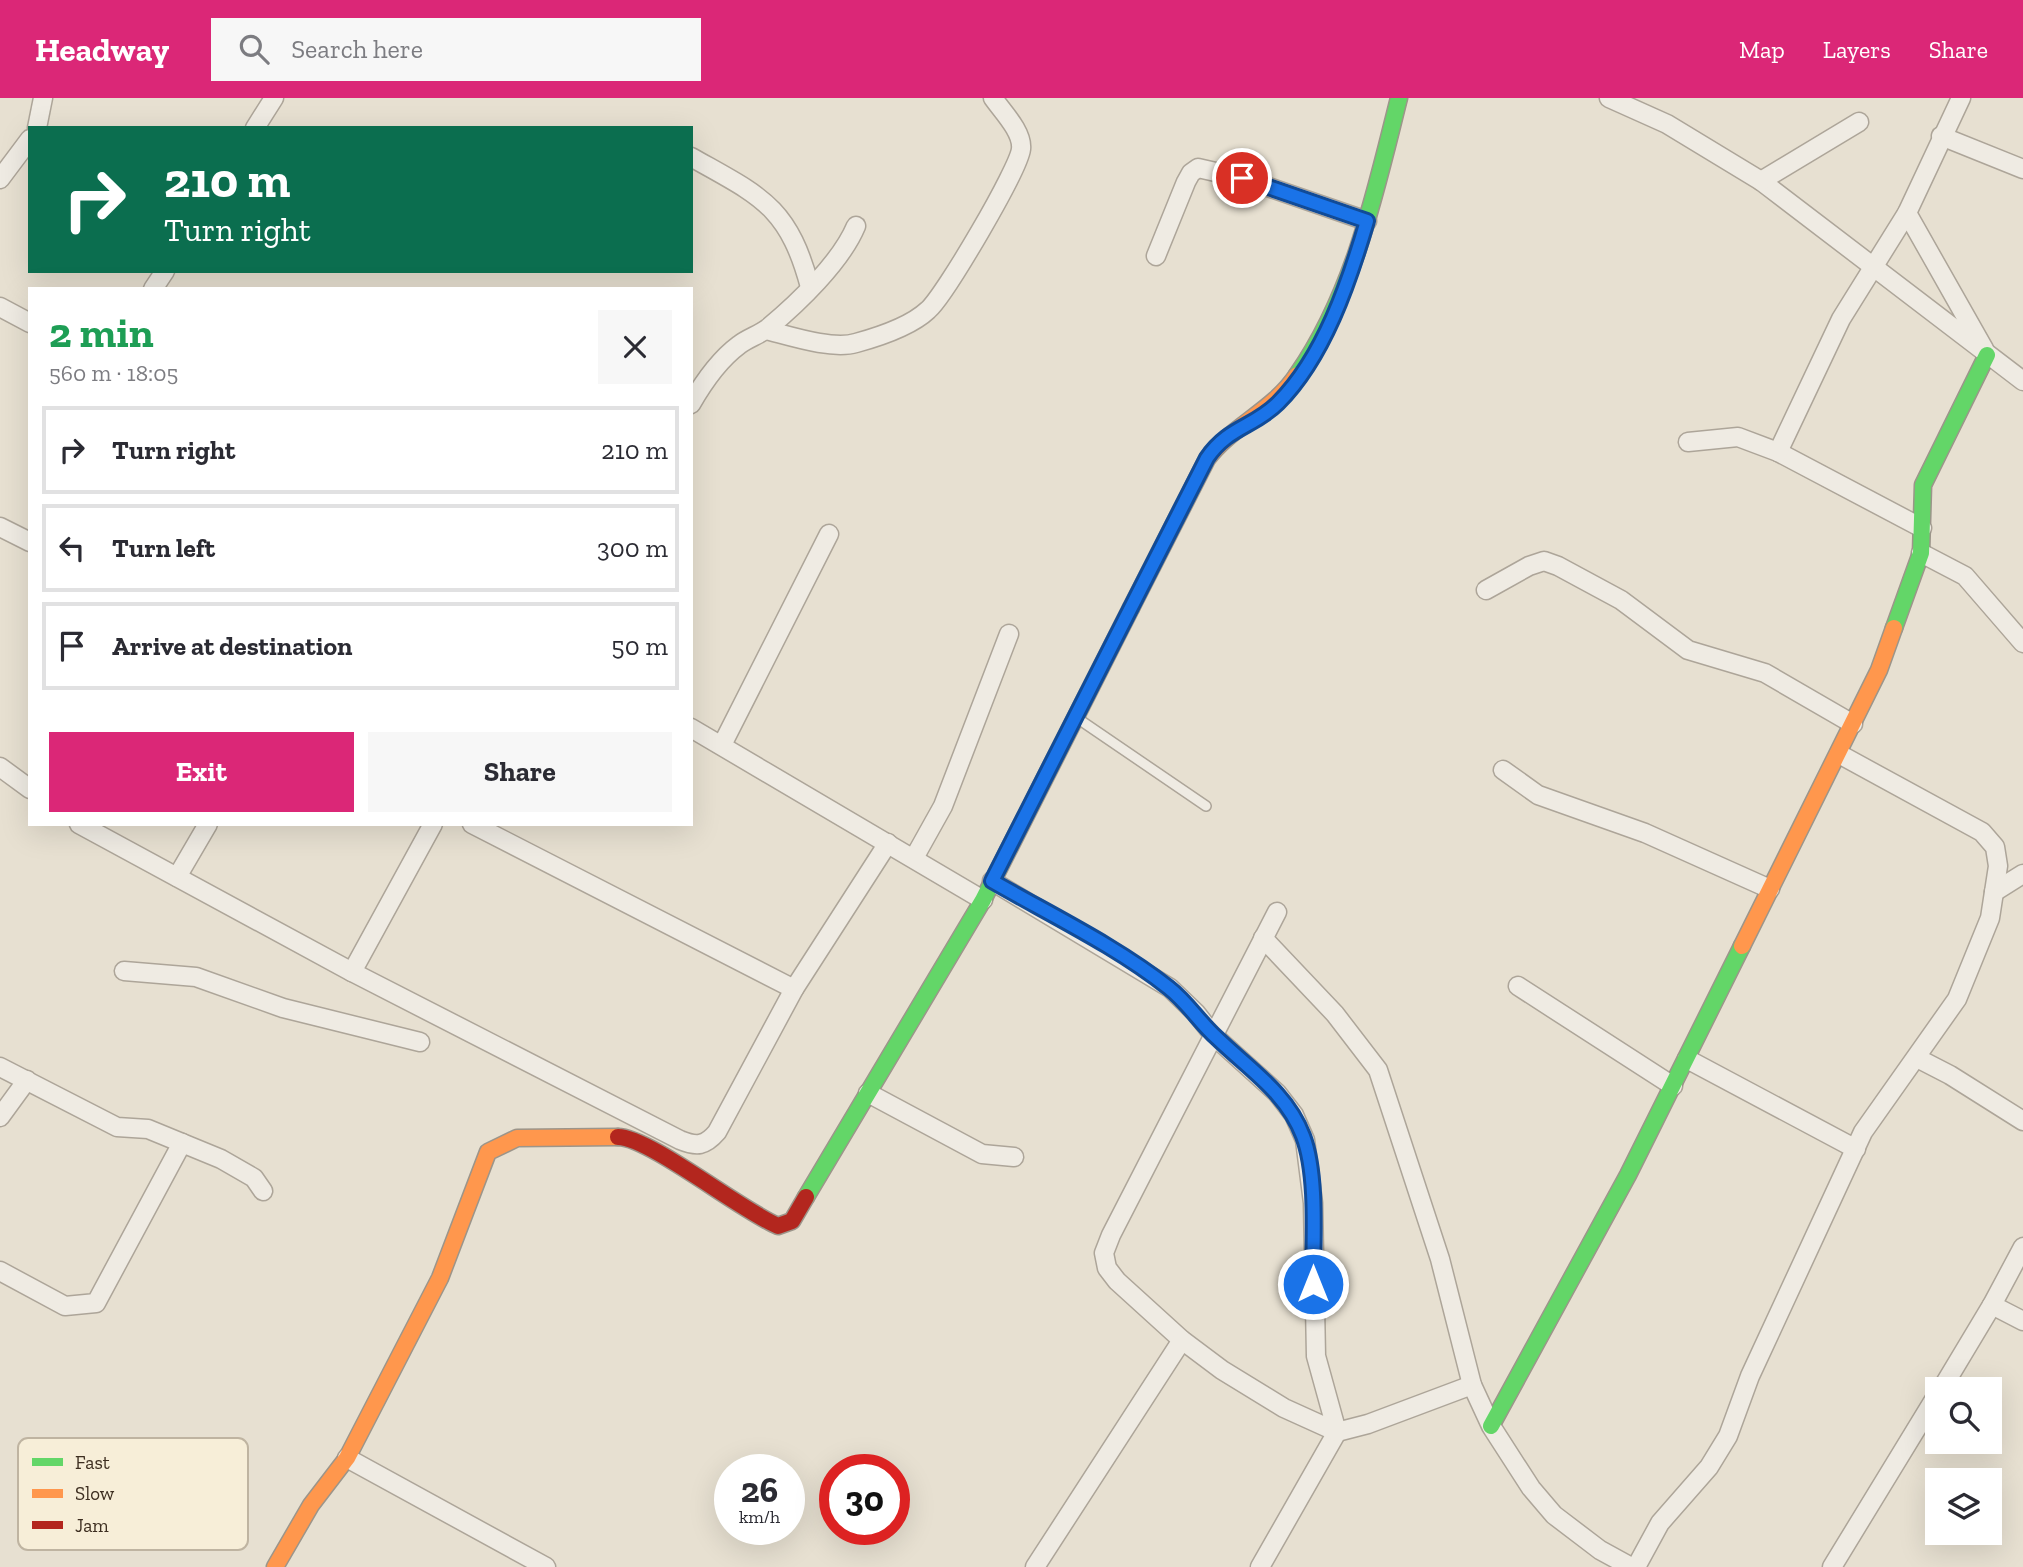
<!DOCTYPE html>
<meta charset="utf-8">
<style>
body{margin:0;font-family:"Zilla Slab",serif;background:#f7f7f7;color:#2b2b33;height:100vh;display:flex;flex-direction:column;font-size:26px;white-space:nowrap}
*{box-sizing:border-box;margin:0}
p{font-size:23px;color:#7c7c81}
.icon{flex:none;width:38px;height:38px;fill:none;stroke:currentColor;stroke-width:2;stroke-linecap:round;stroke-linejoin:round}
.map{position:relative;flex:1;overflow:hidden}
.panel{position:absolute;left:28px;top:189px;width:665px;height:539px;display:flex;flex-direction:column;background:#fff;border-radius:0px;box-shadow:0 7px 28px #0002}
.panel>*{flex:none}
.guide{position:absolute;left:28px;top:28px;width:665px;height:147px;border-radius:0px;box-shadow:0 7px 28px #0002;background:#0b6e4f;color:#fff;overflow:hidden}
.fabs{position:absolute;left:1925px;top:1279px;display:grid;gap:14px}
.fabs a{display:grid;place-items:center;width:77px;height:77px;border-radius:0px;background:#fff;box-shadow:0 7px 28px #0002;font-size:35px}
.speed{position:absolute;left:714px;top:1356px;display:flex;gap:14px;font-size:35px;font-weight:700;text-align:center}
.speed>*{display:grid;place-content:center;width:91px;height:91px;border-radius:50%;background:#fff;box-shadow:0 7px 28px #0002;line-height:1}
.speed small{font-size:18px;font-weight:400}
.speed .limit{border:10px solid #d22;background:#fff;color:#111}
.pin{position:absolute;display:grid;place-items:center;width:60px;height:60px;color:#fff;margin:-30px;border:4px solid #fff;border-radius:50%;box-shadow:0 2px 7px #0007}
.me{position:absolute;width:77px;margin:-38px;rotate:0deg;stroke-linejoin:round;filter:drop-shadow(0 0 5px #0008)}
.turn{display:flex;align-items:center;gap:24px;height:147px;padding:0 21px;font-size:32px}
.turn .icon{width:91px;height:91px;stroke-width:2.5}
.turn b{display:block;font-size:49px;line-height:60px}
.round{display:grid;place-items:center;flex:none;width:74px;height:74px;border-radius:0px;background:#f7f7f7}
.head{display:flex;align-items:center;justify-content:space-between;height:119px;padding:0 21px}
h1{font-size:42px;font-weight:800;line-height:52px;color:#1e9e55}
.primary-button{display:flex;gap:14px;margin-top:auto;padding:14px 21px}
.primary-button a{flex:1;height:80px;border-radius:0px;background:#db2777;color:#fff;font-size:28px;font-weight:800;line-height:80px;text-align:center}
.primary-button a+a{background:#f7f7f7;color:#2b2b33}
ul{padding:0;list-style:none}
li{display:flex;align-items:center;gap:21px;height:88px;margin:0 14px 10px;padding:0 7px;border:4px solid #e1e1e2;border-radius:0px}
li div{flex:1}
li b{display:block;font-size:26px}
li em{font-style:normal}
header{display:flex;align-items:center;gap:42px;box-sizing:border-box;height:98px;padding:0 35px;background:#db2777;color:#fff}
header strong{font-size:33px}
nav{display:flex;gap:38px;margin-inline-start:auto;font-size:24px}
.search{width:490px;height:63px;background:#f7f7f7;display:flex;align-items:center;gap:18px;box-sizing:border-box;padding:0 24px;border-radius:0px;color:#7c7c81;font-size:26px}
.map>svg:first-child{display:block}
</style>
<header>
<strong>Headway</strong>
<div class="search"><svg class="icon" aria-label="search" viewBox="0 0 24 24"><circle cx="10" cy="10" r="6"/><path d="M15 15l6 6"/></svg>Search here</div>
<nav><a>Map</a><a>Layers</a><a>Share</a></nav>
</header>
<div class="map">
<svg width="2023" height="1469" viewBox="0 0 2023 1469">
<rect width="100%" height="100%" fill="#e7e0d1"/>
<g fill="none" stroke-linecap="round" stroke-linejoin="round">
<g stroke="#ada599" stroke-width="12">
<path id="lane" d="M1077 620 1206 708"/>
</g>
<g stroke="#ada599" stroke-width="21">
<g id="street">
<path d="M1609 0 1667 26 1761 83 2023 283"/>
<path d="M37 30 43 0"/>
<path d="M255 30 274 0"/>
<path d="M1941 38 2023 71"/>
<path d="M691 59C760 98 788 107 810 189"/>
<path d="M0 81 30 41"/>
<path d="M1761 83 1859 24"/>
<path d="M1907 115 1984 251"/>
<path d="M1156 158 1186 84 1191 75 1198 70 1242 80 1367 123"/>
<path d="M153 191 165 173"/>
<path d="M0 209 30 225"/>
<path d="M766 232C790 238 832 252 856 245 878 239 911 228 928 212 945 197 1019 71 1021 51 1023 34 1002 13 993 0"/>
<path d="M691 306C703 285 720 261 739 247 748 240 759 237 768 230 798 205 841 164 856 128"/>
<path d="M1688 344 1738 339 1778 354 1922 430"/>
<path d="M1778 354 1841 221 1907 115 1961 0"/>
<path d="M0 429 30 444"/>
<path d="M1921 455 1965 478 2023 545"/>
<path d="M1486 492 1529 468 1544 463 1558 468 1621 502 1688 552 1765 575 1853 626"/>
<path d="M691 630 983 802"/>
<path d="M722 647 829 436"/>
<path d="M0 669 30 691"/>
<path d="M1503 672 1538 697 1645 735 1770 791"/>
<path d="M79 726 352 874 680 1042C697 1049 705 1048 717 1034L794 891 888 745"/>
<path d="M472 726 794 891"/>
<path d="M914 760 943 708 1009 536"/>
<path d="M177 779 208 726"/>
<path d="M992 783 1170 890 1196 915 1214 938 1277 995 1294 1017 1305 1042 1313 1105 1316 1258 1337 1334 1260 1469"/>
<path d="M1994 794 2023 776"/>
<path d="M1277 814 1111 1137 1104 1155 1107 1170 1117 1183 1182 1242 1222 1272 1284 1310 1337 1334 1368 1326 1472 1287"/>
<path d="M1263 840 1335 916 1378 972 1440 1161 1472 1287 1491 1328 1531 1390 1554 1417 1600 1452 1631 1469"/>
<path d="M124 873 196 879 283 910 420 944"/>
<path d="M352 874 433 726"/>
<path d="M1518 888 1673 988"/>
<path d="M1917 960 1950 977 2023 1023"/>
<path d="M1687 961 1856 1051"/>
<path d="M0 969 117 1029 148 1031 221 1061 254 1080 263 1093"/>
<path d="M868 995 982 1056 1014 1059"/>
<path d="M0 1019 27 982"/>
<path d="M0 1173 65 1208 96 1205 182 1045"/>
<path d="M1992 1207 2023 1223"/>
<path d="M1941 1292 1992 1207 2023 1149"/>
<path d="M347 1360 546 1469"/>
<path d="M1035 1469 1182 1242"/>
<path d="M1636 1469 1660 1425 1709 1369 1728 1338 1750 1278 1863 1034 1957 901 1990 820 1998 768 1995 749 1982 734 1839 656"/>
<path d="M1832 1469 1937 1297"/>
</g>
</g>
<g stroke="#9c958a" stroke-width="19">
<g id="fast">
<path d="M1297 277C1354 195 1375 95 1399 0"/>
<path d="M1894 530 1921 455 1923 387 1987 257"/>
<path d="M806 1099 983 802 1131 510"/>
<path d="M1491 1328 1628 1077 1742 848"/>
</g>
</g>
<g stroke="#9c958a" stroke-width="19">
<g id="slow">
<path d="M1131 510 1207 361C1233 327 1273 313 1297 277"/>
<path d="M1742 848 1879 572 1894 530"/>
<path d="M275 1469 311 1407 347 1360 440 1180 488 1054 517 1040 618 1039"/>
</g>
</g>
<g stroke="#9c958a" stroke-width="19">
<path id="jam" d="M618 1039C649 1039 740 1112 778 1128L792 1123 806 1099"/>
</g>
<use href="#lane" stroke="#efebe3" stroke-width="9"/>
<use href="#street" stroke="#efebe3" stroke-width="18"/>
<use href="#fast" stroke="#63d668" stroke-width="16"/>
<use href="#slow" stroke="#ff974d" stroke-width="16"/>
<use href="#jam" stroke="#b3261e" stroke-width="16"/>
</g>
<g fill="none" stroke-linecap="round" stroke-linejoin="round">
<g stroke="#114b97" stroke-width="18">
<path id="route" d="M1242 80 1367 123C1349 184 1324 259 1278 305 1254 329 1228 329 1207 360L992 783C1051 817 1116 848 1169 890 1188 905 1200 925 1217 940 1249 971 1287 995 1303 1038 1318 1077 1313 1144 1313 1186"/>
</g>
<use href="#route" stroke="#1a73e8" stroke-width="12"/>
</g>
<rect x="18" y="1340" width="230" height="112" rx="10" fill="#f7eed8" stroke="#bfb4a1" stroke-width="2"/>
<rect x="32" y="1360" width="31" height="8" fill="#63d668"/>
<rect x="32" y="1391" width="31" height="9" fill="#ff974d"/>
<rect x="32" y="1423" width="31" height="8" fill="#b3261e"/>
<g font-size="19" fill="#3d2e20">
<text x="75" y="1371">Fast</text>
<text x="75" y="1402">Slow</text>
<text x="75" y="1434">Jam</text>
</g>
</svg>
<div class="fabs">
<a><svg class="icon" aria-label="search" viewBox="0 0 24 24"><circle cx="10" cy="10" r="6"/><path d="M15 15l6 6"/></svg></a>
<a><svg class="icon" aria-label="layers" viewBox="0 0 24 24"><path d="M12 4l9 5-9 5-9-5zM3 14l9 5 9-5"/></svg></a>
</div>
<div class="speed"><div>26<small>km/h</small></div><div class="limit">30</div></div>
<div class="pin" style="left:1242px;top:80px;background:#d93025"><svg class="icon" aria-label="arrive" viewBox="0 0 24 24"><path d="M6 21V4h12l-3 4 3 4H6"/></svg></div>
<svg class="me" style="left:1313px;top:1186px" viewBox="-20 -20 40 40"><circle r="17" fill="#1a73e8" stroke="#fff" stroke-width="3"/><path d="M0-11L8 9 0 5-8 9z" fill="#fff"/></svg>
<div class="guide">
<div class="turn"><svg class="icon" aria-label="right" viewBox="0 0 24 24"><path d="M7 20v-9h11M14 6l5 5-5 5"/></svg><div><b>210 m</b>Turn right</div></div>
</div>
<section class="panel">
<div class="head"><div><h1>2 min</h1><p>560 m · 18:05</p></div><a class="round"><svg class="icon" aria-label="close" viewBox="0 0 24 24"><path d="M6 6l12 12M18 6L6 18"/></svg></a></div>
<ul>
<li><svg class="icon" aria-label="right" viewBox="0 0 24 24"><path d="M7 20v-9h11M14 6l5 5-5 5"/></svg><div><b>Turn right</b></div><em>210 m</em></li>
<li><svg class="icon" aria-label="left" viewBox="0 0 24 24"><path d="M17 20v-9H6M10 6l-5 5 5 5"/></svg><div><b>Turn left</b></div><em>300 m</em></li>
<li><svg class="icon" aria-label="arrive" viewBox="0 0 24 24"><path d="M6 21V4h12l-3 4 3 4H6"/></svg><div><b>Arrive at destination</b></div><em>50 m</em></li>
</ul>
<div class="primary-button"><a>Exit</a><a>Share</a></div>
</section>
</div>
